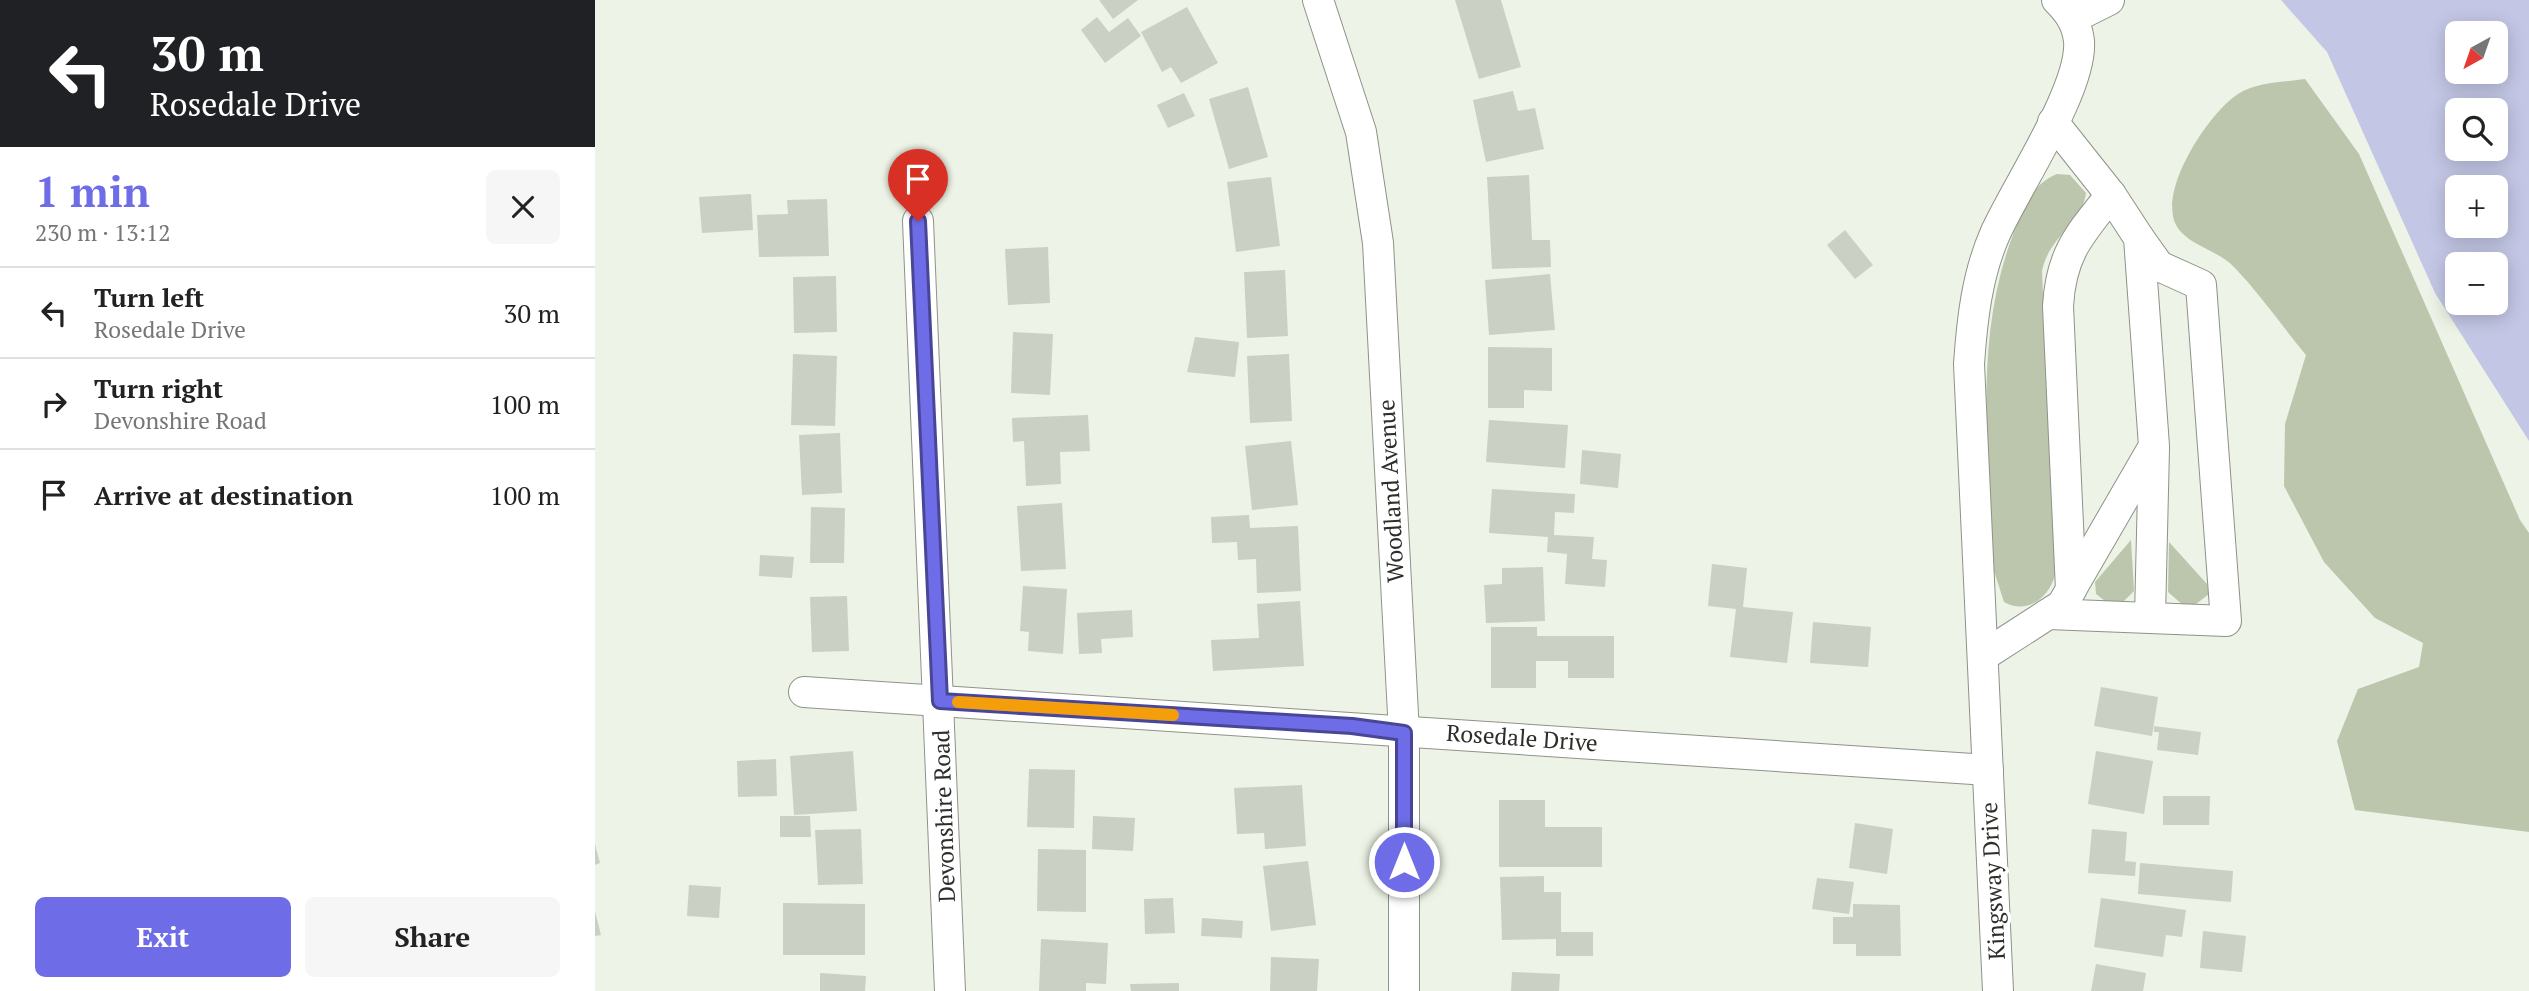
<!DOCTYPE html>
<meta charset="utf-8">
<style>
body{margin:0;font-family:"PT Serif",serif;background:#f6f6f6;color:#222;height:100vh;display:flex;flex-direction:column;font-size:26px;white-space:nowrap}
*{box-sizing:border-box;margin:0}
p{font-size:23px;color:#767676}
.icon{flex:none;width:38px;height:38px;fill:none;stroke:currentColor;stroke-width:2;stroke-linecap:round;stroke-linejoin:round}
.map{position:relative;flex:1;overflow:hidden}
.panel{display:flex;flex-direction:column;background:#fff;width:595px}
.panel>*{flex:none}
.banner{background:#202124;color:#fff;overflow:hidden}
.needle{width:46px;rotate:220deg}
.fabs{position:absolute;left:1850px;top:21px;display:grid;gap:14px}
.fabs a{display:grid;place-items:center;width:63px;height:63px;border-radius:10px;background:#fff;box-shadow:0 4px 18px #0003;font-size:35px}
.pin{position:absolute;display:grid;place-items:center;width:60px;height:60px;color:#fff;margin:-72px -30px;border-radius:50% 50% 50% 0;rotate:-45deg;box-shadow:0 0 7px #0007}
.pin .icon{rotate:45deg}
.me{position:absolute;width:77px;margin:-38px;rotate:0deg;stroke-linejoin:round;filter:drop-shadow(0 0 5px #0008)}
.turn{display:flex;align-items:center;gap:24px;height:147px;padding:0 35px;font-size:32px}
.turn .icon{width:91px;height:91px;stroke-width:2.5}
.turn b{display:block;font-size:49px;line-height:60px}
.round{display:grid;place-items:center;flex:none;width:74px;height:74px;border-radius:10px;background:#f6f6f6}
.head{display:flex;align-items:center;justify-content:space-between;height:119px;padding:0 35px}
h1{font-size:42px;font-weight:600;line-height:52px;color:#6e6de7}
.action{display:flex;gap:14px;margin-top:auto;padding:14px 35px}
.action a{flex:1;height:80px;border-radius:10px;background:#6e6de7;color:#fff;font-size:28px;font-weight:600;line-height:80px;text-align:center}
.action a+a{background:#f6f6f6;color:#222}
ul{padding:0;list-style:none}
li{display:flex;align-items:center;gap:21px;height:91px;padding:0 35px;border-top:2px solid #e0e0e0}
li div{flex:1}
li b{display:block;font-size:26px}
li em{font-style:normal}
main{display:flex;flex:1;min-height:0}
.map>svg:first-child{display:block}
</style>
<main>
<section class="panel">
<div class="banner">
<div class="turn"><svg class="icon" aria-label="left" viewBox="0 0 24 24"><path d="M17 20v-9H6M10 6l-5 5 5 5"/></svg><div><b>30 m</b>Rosedale Drive</div></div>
</div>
<div class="head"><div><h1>1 min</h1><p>230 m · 13:12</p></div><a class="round"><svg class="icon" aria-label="close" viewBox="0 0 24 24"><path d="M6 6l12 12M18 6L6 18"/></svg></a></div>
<ul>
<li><svg class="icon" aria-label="left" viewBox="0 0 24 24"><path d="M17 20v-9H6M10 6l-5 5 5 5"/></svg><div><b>Turn left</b><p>Rosedale Drive</p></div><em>30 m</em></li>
<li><svg class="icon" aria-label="right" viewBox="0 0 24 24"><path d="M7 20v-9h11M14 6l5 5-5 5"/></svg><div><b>Turn right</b><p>Devonshire Road</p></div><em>100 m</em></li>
<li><svg class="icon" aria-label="arrive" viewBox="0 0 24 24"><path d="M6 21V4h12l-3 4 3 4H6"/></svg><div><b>Arrive at destination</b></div><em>100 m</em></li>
</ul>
<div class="action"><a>Exit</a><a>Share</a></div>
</section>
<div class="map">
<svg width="1934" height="991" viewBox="0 0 1934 991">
<rect width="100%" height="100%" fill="#edf3e6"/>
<g fill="#bbc6ac">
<path d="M1710 79 1764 154 1925 520 1934 533V832L1760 810 1742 741 1763 689 1824 667 1828 643 1780 618 1729 562 1689 486 1690 424 1711 355C1687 326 1665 294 1639 267 1625 252 1600 247 1586 232 1555 200 1614 112 1643 94 1661 82 1689 82 1710 79Z"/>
<path d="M1462 174 1475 175 1491 193C1487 224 1454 236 1447 271L1460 575C1454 598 1432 615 1409 602L1399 571C1394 457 1377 340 1419 232 1428 208 1437 184 1462 174Z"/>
<path d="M1536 540 1539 591 1529 601 1514 604 1501 594 1500 582Z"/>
<path d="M1574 542 1612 584 1614 594 1601 604 1588 605 1573 592Z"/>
</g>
<path fill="#c3c7e5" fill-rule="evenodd" d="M1686 0H1934V441L1840 293 1732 52ZM1862 33H1900V72H1862ZM1862 110H1900V149H1862ZM1862 187H1900V226H1862ZM1862 264H1900V303H1862Z"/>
<g fill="#cbd0c4">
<path d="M504 0H543L518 19Z"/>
<path d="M860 0H906L926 67 884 79Z"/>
<path d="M592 7 623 63 586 83 576 67 567 72 546 32Z"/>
<path d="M502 17 514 32 533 18 546 36 510 63 486 30Z"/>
<path d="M653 87 673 157 634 169 614 99Z"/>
<path d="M918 91 923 111 940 108 949 149 891 162 878 100Z"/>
<path d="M589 93 600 116 573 128 562 105Z"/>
<path d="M934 175 937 240H955L956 267 897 269 892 177Z"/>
<path d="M676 177 685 246 641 252 632 182Z"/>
<path d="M156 194 158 230 107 233 104 197Z"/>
<path d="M232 199 234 256 164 257 162 215 193 214 192 200Z"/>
<path d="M1250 230 1278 265 1260 279 1232 245Z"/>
<path d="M453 247 455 303 413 305 410 249Z"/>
<path d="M690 270 693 336 652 338 649 272Z"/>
<path d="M955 274 960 330 894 335 890 280Z"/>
<path d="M241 276 242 332 199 333 198 277Z"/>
<path d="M418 332 458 334 455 395 416 393Z"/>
<path d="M600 337 644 342 640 377 592 372Z"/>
<path d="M893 347 957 348V391L929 390V408H893Z"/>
<path d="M198 354 242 356 240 426 196 425Z"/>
<path d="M694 354 697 421 655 423 652 356Z"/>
<path d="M493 415 495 451 465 452 466 484 431 486 429 441 418 442 417 418Z"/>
<path d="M894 420 973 425 970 468 891 462Z"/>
<path d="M245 433 247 493 207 495 204 435Z"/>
<path d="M696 441 703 505 657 510 650 446Z"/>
<path d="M987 450 1026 454 1023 488 985 484Z"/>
<path d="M897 489 980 494 979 513 960 512 959 535 999 537 997 559 1012 560 1010 587 970 584 972 554 952 552 953 537 894 533Z"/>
<path d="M467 503 471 569 426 571 422 506Z"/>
<path d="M216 507 250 508 249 563H215Z"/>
<path d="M654 515 655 528 703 526 706 591 662 593 661 559 643 560 642 542 617 543 616 517Z"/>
<path d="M165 555 199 557 197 578 164 576Z"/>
<path d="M1117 564 1152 568 1148 607 1198 612 1192 663 1135 657 1141 609 1113 606Z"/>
<path d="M948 567 950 621 891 623 889 585 907 584V568Z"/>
<path d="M428 586 472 589 468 654 433 651 434 632 425 631Z"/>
<path d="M252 596 254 651 217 652 215 597Z"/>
<path d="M705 601 709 666 618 671 616 640 664 638 662 604Z"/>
<path d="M537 610 538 637 506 639 507 653 484 654 482 613Z"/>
<path d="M1218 622 1276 627 1273 667 1215 663Z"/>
<path d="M896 627H942V636H1019V678H973V661H941V688H896Z"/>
<path d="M1506 687 1563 697 1557 736 1499 726Z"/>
<path d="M1559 726 1606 732 1603 755 1562 750 1564 732H1559Z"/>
<path d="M258 751 262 811 199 815 195 756Z"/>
<path d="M1501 751 1558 761 1549 814 1493 804Z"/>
<path d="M181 759 182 796 143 797 142 761Z"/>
<path d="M434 769 480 770 479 828 432 827Z"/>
<path d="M707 785 711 846 670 849 669 833 642 834 639 788Z"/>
<path d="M1568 796H1615L1614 825H1568Z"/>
<path d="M904 800H950V827H1007V867H904Z"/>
<path d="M185 816H215L216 837H185Z"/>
<path d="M498 816 540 818 538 851 497 849Z"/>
<path d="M1260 823 1298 829 1292 874 1254 868Z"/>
<path d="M266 829 268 884 223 885 220 830Z"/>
<path d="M1497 829 1532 832 1530 861 1541 862 1540 876 1493 873Z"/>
<path d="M0 844 5 863 0 865Z"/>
<path d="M443 849 491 850V912L442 911Z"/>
<path d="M713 861 721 925 676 931 668 866Z"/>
<path d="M1545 863 1638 871 1636 902 1543 894Z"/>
<path d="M949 876V892H966V932H998V956H961V939L907 940 905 877Z"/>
<path d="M1222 878 1259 882 1254 914 1217 909Z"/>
<path d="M94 885 126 887 124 918 92 916Z"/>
<path d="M578 898 580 933 550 934 549 899Z"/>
<path d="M1506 898 1591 910 1587 937 1571 935 1568 957 1499 947Z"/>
<path d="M188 903 270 904V955H188Z"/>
<path d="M1258 904 1305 905 1306 956H1261V944H1238V917H1258Z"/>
<path d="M0 911 6 935 0 936Z"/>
<path d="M607 918 648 921 647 938 606 936Z"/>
<path d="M1608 931 1651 936 1647 972 1605 968Z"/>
<path d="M446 939 513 943 511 984 491 983V991H444Z"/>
<path d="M676 957 724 959 722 991H675Z"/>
<path d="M1501 964 1551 973 1548 991H1496Z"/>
<path d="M917 972 965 974 964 991H916Z"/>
<path d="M225 973 271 976 270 991H225Z"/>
<path d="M584 983V991H536L535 984Z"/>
</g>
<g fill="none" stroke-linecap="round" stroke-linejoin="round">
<g stroke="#8e9387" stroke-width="32">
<g id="minor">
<path d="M723 0 766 132 783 243 809 733V991"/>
<path d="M1478 18 1514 0"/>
<path d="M323 221 355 991"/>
<path d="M1476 590 1463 306C1466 254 1484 235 1516 195"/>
<path d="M1453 614 1631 621 1606 285 1564 266 1544 238"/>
<path d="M1555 617 1559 449"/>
<path d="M1388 656 1467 605 1559 446 1544 238 1516 195 1458 122"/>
<path d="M209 692 1393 770"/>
<path d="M1403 991 1374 364C1377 320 1382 275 1400 234 1421 187 1488 88 1484 41 1482 23 1474 12 1462 0"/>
</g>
</g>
<use href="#minor" stroke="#fff" stroke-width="30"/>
</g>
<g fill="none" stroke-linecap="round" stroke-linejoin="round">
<g stroke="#484796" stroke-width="18">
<path id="route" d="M323 221 345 701 757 726 809 733V862"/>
</g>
<use href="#route" stroke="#6e6de7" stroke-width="12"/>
<path stroke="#f59e0b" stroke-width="12" d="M363 702 578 715"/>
</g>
<g text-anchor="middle" stroke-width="7" stroke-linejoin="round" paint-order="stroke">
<g font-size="23" fill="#2c2e29" stroke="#fff">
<text transform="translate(796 491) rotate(-93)" y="8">Woodland Avenue</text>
<text transform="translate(927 738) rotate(4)" y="8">Rosedale Drive</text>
<text transform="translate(349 816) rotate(-92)" y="8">Devonshire Road</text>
<text transform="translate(1398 881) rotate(-93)" y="8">Kingsway Drive</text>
</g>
</g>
</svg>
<div class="fabs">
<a><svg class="needle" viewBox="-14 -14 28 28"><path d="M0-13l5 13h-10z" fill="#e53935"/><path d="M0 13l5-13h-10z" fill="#767676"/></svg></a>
<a><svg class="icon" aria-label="search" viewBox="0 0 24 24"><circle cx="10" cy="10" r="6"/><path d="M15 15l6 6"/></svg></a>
<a>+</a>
<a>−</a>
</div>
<div class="pin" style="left:323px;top:221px;background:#d93025"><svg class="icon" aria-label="arrive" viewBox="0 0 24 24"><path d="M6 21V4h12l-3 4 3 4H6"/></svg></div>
<svg class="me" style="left:809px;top:862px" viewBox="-20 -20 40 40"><circle r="17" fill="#6e6de7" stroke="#fff" stroke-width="3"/><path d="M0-11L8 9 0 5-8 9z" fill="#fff"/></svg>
</div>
</main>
